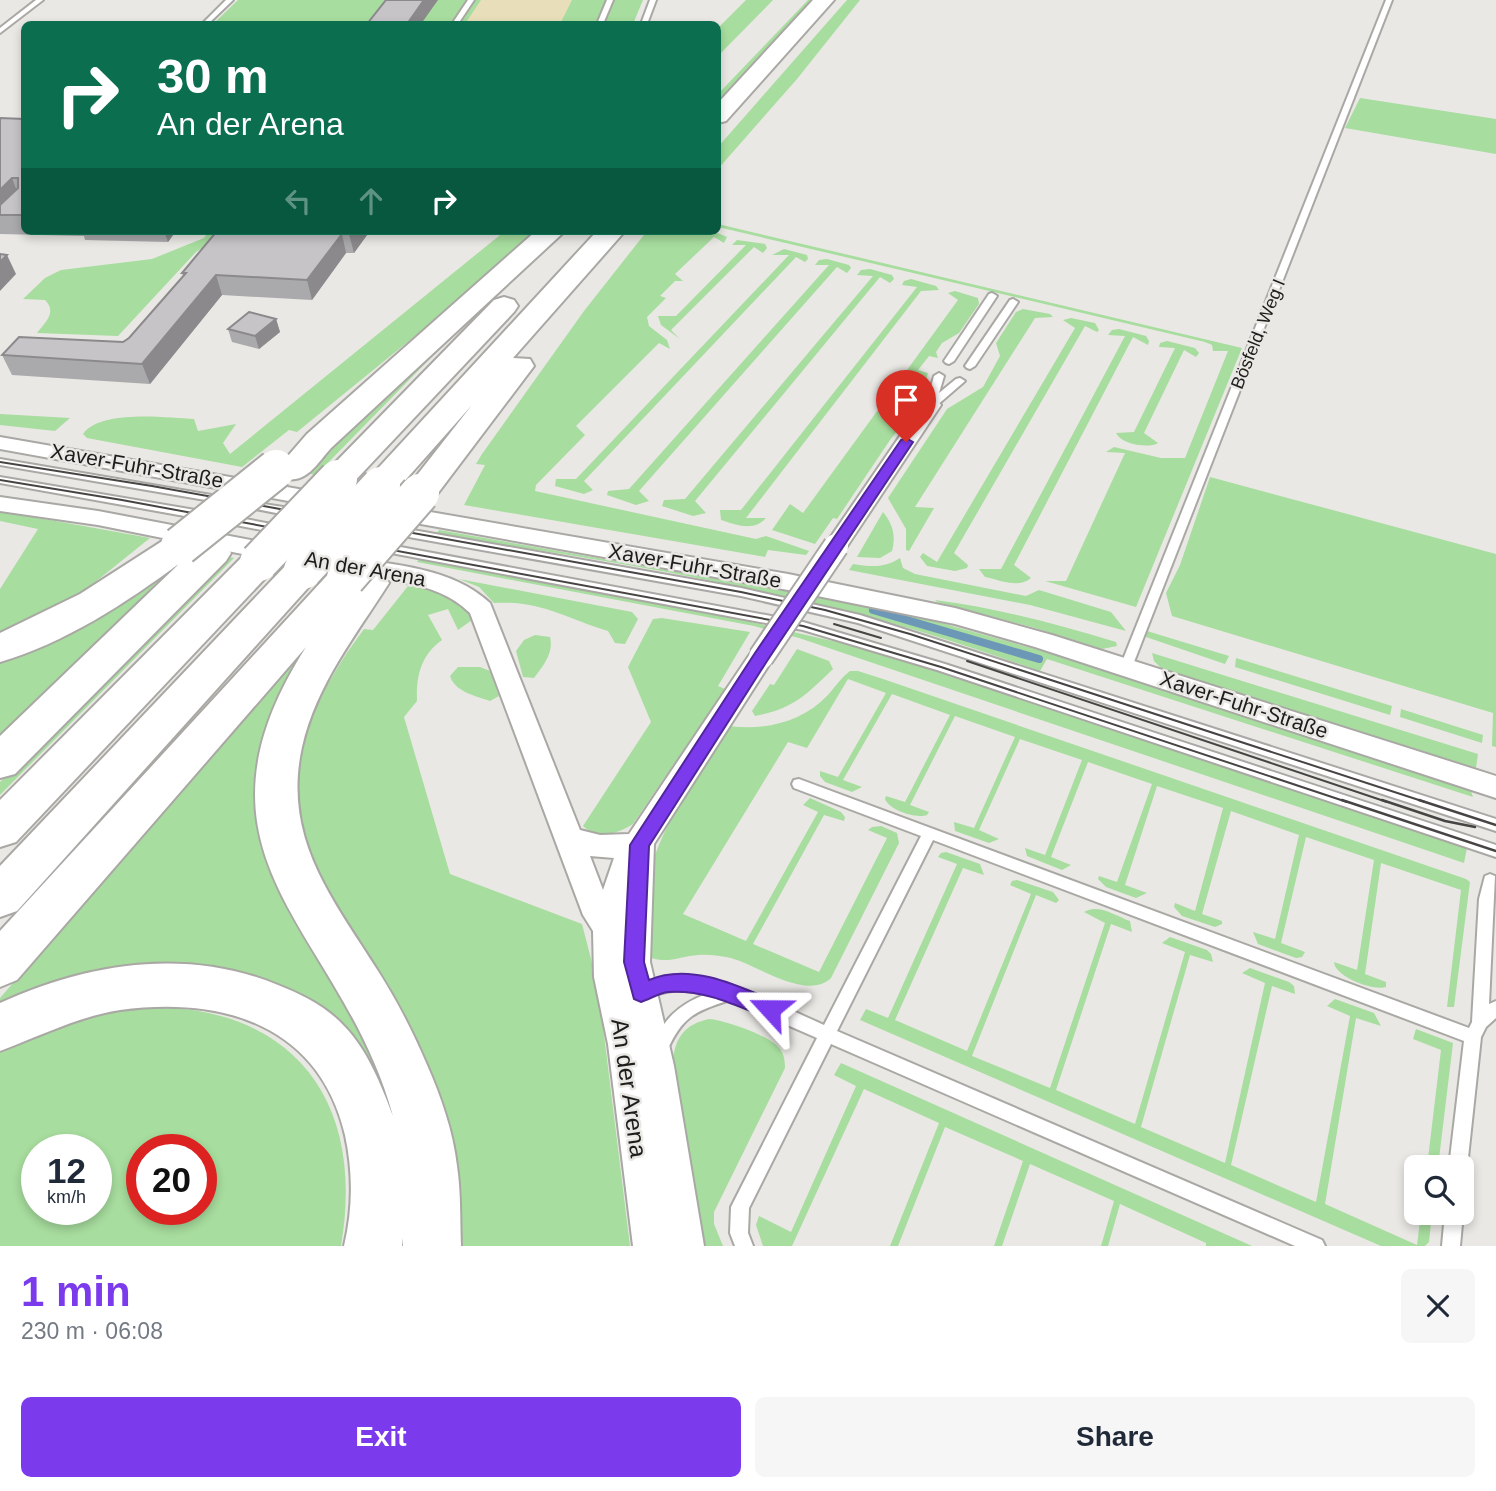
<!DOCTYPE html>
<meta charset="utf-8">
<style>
body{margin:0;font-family:Arial,sans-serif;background:#f6f6f7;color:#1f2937;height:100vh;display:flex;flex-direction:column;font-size:26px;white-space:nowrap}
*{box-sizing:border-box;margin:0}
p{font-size:23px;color:#747a83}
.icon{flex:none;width:38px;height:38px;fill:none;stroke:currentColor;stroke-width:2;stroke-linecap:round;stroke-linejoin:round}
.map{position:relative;height:1246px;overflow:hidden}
.side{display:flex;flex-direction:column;background:#fff;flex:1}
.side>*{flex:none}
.hud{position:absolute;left:21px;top:21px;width:700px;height:214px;border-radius:10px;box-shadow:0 4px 10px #0003;background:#0b6e4f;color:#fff;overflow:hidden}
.fabs{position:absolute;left:1404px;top:1155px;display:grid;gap:14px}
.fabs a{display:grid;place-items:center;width:70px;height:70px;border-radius:10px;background:#fff;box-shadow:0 4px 10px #0003;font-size:35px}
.speed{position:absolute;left:21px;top:1134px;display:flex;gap:14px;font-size:35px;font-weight:700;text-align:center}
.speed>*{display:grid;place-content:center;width:91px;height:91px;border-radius:50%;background:#fff;box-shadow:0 4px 10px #0003;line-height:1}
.speed small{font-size:18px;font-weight:400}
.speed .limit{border:10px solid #d22;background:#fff;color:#111}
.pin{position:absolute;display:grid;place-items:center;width:60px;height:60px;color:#fff;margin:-72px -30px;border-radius:50% 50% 50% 0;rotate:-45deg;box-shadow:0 0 7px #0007}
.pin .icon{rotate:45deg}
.me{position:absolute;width:77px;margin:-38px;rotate:294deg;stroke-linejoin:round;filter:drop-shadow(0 0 5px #0008)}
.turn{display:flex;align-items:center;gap:24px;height:147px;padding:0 21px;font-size:32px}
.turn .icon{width:91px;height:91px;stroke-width:2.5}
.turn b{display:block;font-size:49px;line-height:60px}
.lanes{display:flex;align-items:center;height:66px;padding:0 21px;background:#0003;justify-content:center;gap:35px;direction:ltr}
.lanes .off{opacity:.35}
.round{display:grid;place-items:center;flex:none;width:74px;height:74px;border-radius:10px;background:#f6f6f7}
.head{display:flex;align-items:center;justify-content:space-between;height:119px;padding:0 21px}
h1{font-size:42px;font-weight:700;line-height:52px;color:#7c3aed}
.button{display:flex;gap:14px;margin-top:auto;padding:14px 21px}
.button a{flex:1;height:80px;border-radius:10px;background:#7c3aed;color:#fff;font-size:28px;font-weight:700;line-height:80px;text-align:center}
.button a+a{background:#f6f6f7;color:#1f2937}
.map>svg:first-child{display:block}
</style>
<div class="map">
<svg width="1496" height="1246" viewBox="0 0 1496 1246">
<rect width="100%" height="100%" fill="#eae8e4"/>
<g fill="#a7dd9e" fill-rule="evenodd">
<path d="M238 0H643L633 24H213Z"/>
<path d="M746 0H773L718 56V28Z"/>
<path d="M808 0H813L718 103V94Z"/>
<path d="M847 0H860L797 79 718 169V147Z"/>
<path d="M1360 98 1496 119V154L1345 128Z"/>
<path d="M718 224 1242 348 1136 607 1045 581H1066L1125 453 1106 452 1114 447 1161 458H1185L1228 351H1213L1212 345 1205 342 718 227Z"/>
<path d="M209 231H228L196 252 118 336 37 333C46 322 57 312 45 300L23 299 45 278 61 270 152 259 204 238Z"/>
<path d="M505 231H535L431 323 297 432 289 430 242 467 87 438 83 434C101 409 167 418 194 419L198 431 236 424 223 443 230 454Z"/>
<path d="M647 231H713L727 237 724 243 714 237 675 274 683 281H675L660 296 666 298 647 317 649 326 667 340 670 349 659 343 576 426 585 435 536 485 535 491 756 539 766 536 809 551 806 555 768 550 765 557 464 505 485 465 476 464 482 454 584 311Z"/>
<path d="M737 240 765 244 767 248 763 253 754 247 671 330 680 339 661 325 658 316H676L746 245H732Z"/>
<path d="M784 249 807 255 808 259 805 262 796 257 584 481 593 490 584 494 555 486 556 479H576L789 255H772Z"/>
<path d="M827 259 849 265 851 268 847 273 837 267 639 491 649 501 636 505 607 495 608 491 629 489 829 265H815L819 260Z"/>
<path d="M870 269 892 275 894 279 890 283 880 277 695 501 706 513 693 516 662 506 664 500 685 499 873 276 857 275 861 270Z"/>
<path d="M911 279 936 286 939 290 921 291 746 518H766C754 532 737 525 721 520L720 510H741L917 287 902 285 904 281Z"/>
<path d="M955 291 978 298 979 304 959 333 942 343 936 352 938 358 929 356 918 370 928 373 920 403 890 440 837 519 833 518 815 544 772 530 790 504 803 513 958 300 948 293Z"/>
<path d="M1023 309 1050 314 1053 317 1035 318 915 507 934 508 909 551 906 550V529L888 498 947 409 983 387 1000 356 996 343 1016 312Z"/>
<path d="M1071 318 1095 323 1099 330 1097 332 1085 326 954 553 968 565 967 568 955 571 927 566 920 557 923 553 937 562 1075 328 1063 320Z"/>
<path d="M460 328 316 475 305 473 374 403Z"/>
<path d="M1119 329 1146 336 1149 341 1148 345 1133 337 1014 565 1031 578C1018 589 1000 580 985 577L979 569H1001L1125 336 1108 335 1112 330Z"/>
<path d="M1167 341 1195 348 1199 353 1196 357 1184 350 1144 433 1158 443C1148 449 1121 444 1116 433L1134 432 1175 348 1159 347 1160 343Z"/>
<path d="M0 414 70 418 55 431 0 425Z"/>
<path d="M1210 477 1496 554V747L1492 746 1493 713 1172 616 1166 593 1180 565Z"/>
<path d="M0 511 150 538 94 583 100 587 0 636V589L38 529 0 521Z"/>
<path d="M883 512C893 524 896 536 892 551L880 558 857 557Z"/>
<path d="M439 530 898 611 1071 659 1462 785 1471 791 1473 797 1047 659 1040 671C988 653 936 635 883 621 737 581 585 556 436 535Z"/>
<path d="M224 556 234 558 0 795V782Z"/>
<path d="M420 558 712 613 871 650 1467 848 1464 863 799 638 754 626 417 562Z"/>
<path d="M900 558 903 568 915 574 1026 596 1039 590 1111 612 1126 631 1030 605 849 570 853 564C871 567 885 568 900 558Z"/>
<path d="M179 564 181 566 0 746V656Z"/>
<path d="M459 579 632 612 638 619 625 644 615 643 608 631C565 618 541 600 494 603L479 587Z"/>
<path d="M408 586C434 590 460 595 472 620L458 630 448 609 428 615 442 640C421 655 416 676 417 701L404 717 450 874 582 924 598 986 630 1246H456C451 1188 451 1128 431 1073 407 1005 361 951 327 888 322 877 314 867 309 855 276 774 315 694 364 629L373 630Z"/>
<path d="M935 600C997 608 1056 624 1116 642L1117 646 1102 649 1035 628 937 602Z"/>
<path d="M662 618 750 632 718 686 725 689 633 824C618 834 597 840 583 826L651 722 628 667 653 619Z"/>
<path d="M322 627 268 753 387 1075 414 1246H388L390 1237 293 998 0 1014V998Z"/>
<path d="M1147 631 1229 656 1225 664 1146 637Z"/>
<path d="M535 635 550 637C554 653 543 666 534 678L523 677 516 651 524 640Z"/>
<path d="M797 649 829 661 833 669C806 695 793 709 755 716L752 711 770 684 774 685Z"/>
<path d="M1152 653 1478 754 1476 768 1162 669 1154 661Z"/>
<path d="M1236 658 1392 706 1390 715 1235 667Z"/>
<path d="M458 667H480L490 671 499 696 490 701C476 696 455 692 450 676Z"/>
<path d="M850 671H858L883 679 1466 879 1470 882 1454 1007H1447L1461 890 1381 863 1365 974 1386 982V987C1373 991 1335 977 1334 962L1357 970 1374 860 1306 837 1281 943 1305 952 1302 957 1296 958 1258 944 1253 932 1275 939 1299 835 1231 811 1202 914 1222 921V924L1215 927 1182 916 1174 907 1175 903 1195 911 1223 808 1157 786 1125 885 1147 893 1136 898 1106 887 1098 879 1099 876 1117 882 1152 784 1088 762 1051 857 1071 865 1062 870 1027 856 1025 848 1045 855 1082 760 1020 739 979 830 999 839 989 843 955 831 954 822 974 828 1015 737 955 716 910 805 929 812 927 815C916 819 889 810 885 799L886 796 905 802 950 715 892 694 843 780 862 787 852 792 825 782 820 776V771L838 777 886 693 848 679 807 748 788 742 683 914 746 941 818 812 803 805 810 798 841 812 845 817 844 821 824 815 753 944 819 972 887 838 868 830 872 827 881 826 897 833 899 843 831 978C807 1001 759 966 731 958 721 956 708 954 698 955 680 956 663 966 646 955 646 934 643 911 646 890 656 829 697 777 729 726 764 731 802 722 827 696 835 687 841 678 850 671Z"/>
<path d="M1401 709 1483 735 1482 743 1400 717Z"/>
<path d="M946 852 980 864 984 875 963 868 895 1020 967 1051 1031 894 1010 885 1012 881 1017 880 1053 892 1059 900 1056 903 1036 895 972 1056 1050 1088 1105 923 1084 912C1098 903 1116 916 1130 921L1132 932 1111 924 1056 1090 1135 1124 1185 952 1162 943 1170 937 1207 950 1211 954 1213 962 1190 955 1141 1127 1225 1163 1265 983 1242 973 1250 968 1289 982 1294 986 1295 994 1272 986 1231 1165 1316 1202 1350 1016 1327 1006 1335 999 1374 1013 1381 1026 1356 1018 1325 1204 1417 1245 1421 1213H1432L1429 1242 1425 1246H1381L860 1020 866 1009 888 1018 957 864 938 857 941 853Z"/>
<path d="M132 1007C286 1000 367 1093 341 1246H0V1053C42 1030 85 1016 132 1007ZM37 1150H96V1209H37ZM142 1150H201V1209H142Z"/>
<path d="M709 1019C724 1020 768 1035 778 1047 784 1052 785 1061 785 1068L714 1212V1224L723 1246H704L673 1059C676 1036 686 1024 709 1019Z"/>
<path d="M1416 1029 1453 1043 1438 1167H1427L1441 1050 1413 1039Z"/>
<path d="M841 1063 1252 1246H1206V1243L1120 1204 1108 1246H1101L1114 1201 1030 1164 1002 1246H994L1023 1161 945 1127 898 1246H890L939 1123 864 1089 792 1246H763L756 1225 759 1216 791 1232 856 1086 834 1075Z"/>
</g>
<path fill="#e8dfba" d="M481 0H572L560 24H465Z"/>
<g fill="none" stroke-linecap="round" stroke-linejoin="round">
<path stroke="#6c97b7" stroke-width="8" d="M873 610 1039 659"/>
<g stroke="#a9a8a4" stroke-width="4">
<g id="lane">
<path d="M36 0H43L0 33V28Z"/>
<path d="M226 0H233L208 24H202Z"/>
<path d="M468 0H474L458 24H452Z"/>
<path d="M607 0H613L603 24H597Z"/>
<path d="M650 0H656L647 24H641Z"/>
<path d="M1386 0H1392L1132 667 1130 670H1122L1120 667Z"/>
<path d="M992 293 997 296 954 361 949 364 946 363 944 361 989 294Z"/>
<path d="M1013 299 1018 302 975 366 970 369 967 368 965 366 1010 300Z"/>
<path d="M939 373 944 376 939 393 956 379 960 378 965 381 935 407H927L926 405 934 376Z"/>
<path d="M0 459 223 497 229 500 223 503 0 465Z"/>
<path d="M0 477 207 512 213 516 207 520 0 483Z"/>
<path d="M245 501 296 509 302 513 296 517 241 506 239 504Z"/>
<path d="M224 515 282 526 288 530 282 534 220 522 218 519Z"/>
<path d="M396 527 741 588 860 615 1496 819V831L858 623 741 596 392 534 390 531 392 528Z"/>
<path d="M379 543 803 622 945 664 1496 845V857L937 670 803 630 375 550 373 547Z"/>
<path d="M799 779 1469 1028 1472 1022 1479 899 1485 876 1490 874 1495 876 1489 1004 1496 1001V1018L1486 1027 1481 1037 1467 1167 1464 1173 1461 1174V1167H1449L1464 1041 933 840 837 1031 1322 1240 1325 1246H1295L831 1044 749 1208 748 1233 753 1246H735L730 1233 731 1207 817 1038 730 1000C693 1012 682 1017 666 1053L660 1056 654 1053 652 1048C662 1020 678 1005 706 994 677 988 667 990 641 1000L635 998 633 993 635 988C698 957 766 1000 824 1025L921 836 794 788 792 784 794 780Z"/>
<path d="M1461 1209 1463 1213 1460 1246H1442L1445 1213H1461Z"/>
</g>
</g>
<g stroke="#a9a8a4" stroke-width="4">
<g id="street">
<path d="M931 399 938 401 941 405 844 551 836 554 828 551 824 546 828 541 924 401Z"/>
<path d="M0 437 327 494 335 496 338 501 335 506 327 508 0 449Z"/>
<path d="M0 497 98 511 277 545 285 548 289 553 285 558 277 561 98 525 0 511Z"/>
<path d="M390 505 788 574 955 608 1052 635 1496 776V798L1035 647 955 624 788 590 382 517 379 512 382 507Z"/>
<path d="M344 557C394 565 451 567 490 603L580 830 600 835 629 834 752 651 761 648 770 651 774 657 654 844 650 962 674 1066 704 1246H633L608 1044 594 977 593 931 583 915 470 613C433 577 382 583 336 570L332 565 336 560ZM590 856 614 858 603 890Z"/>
</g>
</g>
<g stroke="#a9a8a4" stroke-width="4">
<g id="highway">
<path d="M813 0H834L726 121 718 123V103Z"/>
<path d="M536 231H565L331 448C315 466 306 485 280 478L275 471 307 434Z"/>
<path d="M597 231H625L513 358 530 359 534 366 432 501 420 504 408 501 403 493 472 405 393 494 381 497 369 494 364 486 369 478Z"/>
<path d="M504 297 514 300 518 306 514 312 350 486 338 490 326 486 321 479 326 472 494 300Z"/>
<path d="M180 534 193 538 197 547 213 541 226 545 231 553 226 561 15 774 0 778V736L180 563C126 603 65 643 0 662V633L80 594 167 538Z"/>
<path d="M259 550 272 553 277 562 272 571 16 842 0 847V800L246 553Z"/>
<path d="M303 558 316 561 321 570 316 579 17 911 0 917V866L290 561Z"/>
<path d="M346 566 359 569 361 573 370 570 383 574 389 583C356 635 316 685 302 747 282 838 332 898 378 971 397 1001 413 1032 427 1065 441 1097 453 1131 457 1166 461 1193 460 1220 461 1246H403V1238L402 1246H344C353 1209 353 1172 345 1135 319 1025 223 996 120 1010 77 1017 40 1036 0 1051V1003C87 963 187 947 278 985 303 995 327 1007 345 1027 368 1051 381 1085 393 1116 341 927 171 860 306 647L17 980 0 987V931L333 569Z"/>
</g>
</g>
<use href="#lane" fill="#fff" fill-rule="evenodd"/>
<use href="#street" fill="#fff" fill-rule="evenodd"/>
<use href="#highway" fill="#fff" fill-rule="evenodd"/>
<g stroke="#464543" stroke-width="2">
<path d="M0 462 152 486 741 592 825 610 910 634 1425 802"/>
<path d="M0 480 122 500 803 626 941 667 1347 802"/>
<path d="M834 624 881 638"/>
<path d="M967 661 1387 802"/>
</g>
<g stroke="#464543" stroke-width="2.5">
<path d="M1342 800 1496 851"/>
<path d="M1382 800 1445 821 1475 827"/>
<path d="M1419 800 1496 825"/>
</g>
<g stroke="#a9a8a4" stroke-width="28" stroke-linecap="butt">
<path id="street-bridge" d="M761 657 836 546"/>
</g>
<g stroke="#a9a8a4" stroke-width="42" stroke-linecap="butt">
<g id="highway-bridge">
<path d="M180 546 276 469"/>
<path d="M259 562 338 479"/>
<path d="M303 570 381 486"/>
<path d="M346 578 420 493"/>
</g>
</g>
<use href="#street-bridge" stroke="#fff" stroke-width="24"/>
<use href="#highway-bridge" stroke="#fff" stroke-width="38"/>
</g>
<g fill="#aaa9ab">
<path d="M0 118 24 119V231H176L168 242 85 240 84 236 0 234Z"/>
<path d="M217 231H370L354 253H346L312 300 222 295 150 384 12 375 2 355 123 342 129 338 183 276 182 273Z"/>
<path d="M276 319 280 332 259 349 232 342 228 329Z"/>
</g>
<g fill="#8b898b">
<path d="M424 0H438L421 24H407Z"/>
<path d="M12 178 19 197 0 215V190Z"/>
<path d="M164 231H176L168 242Z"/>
<path d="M352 231H370L354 253 349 234Z"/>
<path d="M342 234 346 253 312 300 307 280Z"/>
<path d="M7 255 16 274 0 291V262Z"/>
<path d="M216 275 222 295 150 384 142 364Z"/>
<path d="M276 319 280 332 259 349 255 336Z"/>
</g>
<g fill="#c6c4c7" stroke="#8b898b" stroke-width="2">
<path d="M386 0H424L407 24H367Z"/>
<path d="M0 118 24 119V215H0V205L18 188V178H12L0 190Z"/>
<path d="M217 231H352L349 234H342L307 280 216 275 142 364 2 355 19 337 123 342 129 338 186 273H182Z"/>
<path d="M0 254 7 255 0 262Z"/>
<path d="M249 312 276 319 255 336 228 329Z"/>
</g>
<path fill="#7c3aed" stroke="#51269a" stroke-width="2" d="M906 438 913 442 767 661 649 846 644 962 649 980C690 962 739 986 778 1003L781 1009 778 1016 770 1019C737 1006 704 989 668 992 659 993 650 999 641 1002L634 999 624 962 630 845 755 653 901 440Z"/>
<g text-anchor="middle" stroke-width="5" stroke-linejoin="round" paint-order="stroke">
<g font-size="18" fill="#1e1d1c" stroke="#eae8e4">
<text transform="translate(1258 334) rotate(-68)" y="6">Bösfeld, Weg I</text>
</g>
<g font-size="21" fill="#1e1d1c" stroke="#eae8e4">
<text transform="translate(137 466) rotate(10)" y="7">Xaver-Fuhr-Straße</text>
<text transform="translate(695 566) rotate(10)" y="7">Xaver-Fuhr-Straße</text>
<text transform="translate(365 569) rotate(10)" y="7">An der Arena</text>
<text transform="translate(1244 705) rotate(18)" y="7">Xaver-Fuhr-Straße</text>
</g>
<g font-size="24" fill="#1e1d1c" stroke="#eae8e4">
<text transform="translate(629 1088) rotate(82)" y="8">An der Arena</text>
</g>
</g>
</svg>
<div class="fabs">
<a><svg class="icon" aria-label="search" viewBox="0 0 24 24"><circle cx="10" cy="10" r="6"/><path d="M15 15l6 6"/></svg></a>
</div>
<div class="speed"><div>12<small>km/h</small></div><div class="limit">20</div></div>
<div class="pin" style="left:906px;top:442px;background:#d93025"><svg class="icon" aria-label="arrive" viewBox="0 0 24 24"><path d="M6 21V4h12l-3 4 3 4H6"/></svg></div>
<svg class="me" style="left:770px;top:1009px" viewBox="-20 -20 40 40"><path d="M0-17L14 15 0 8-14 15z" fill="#7c3aed" stroke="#fff" stroke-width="4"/></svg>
<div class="hud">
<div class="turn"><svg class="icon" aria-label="right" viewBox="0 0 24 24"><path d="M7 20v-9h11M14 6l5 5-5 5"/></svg><div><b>30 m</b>An der Arena</div></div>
<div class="lanes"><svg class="icon off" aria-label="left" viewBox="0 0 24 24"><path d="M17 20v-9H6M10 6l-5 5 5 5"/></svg><svg class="icon off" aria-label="ahead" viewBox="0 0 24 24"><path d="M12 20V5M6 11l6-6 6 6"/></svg><svg class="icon" aria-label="right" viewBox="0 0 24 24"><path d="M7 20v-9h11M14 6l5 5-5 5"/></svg></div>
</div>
</div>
<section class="side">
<div class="head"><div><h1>1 min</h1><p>230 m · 06:08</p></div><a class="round"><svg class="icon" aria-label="close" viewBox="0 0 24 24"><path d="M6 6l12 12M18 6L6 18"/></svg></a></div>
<div class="button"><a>Exit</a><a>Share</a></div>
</section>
